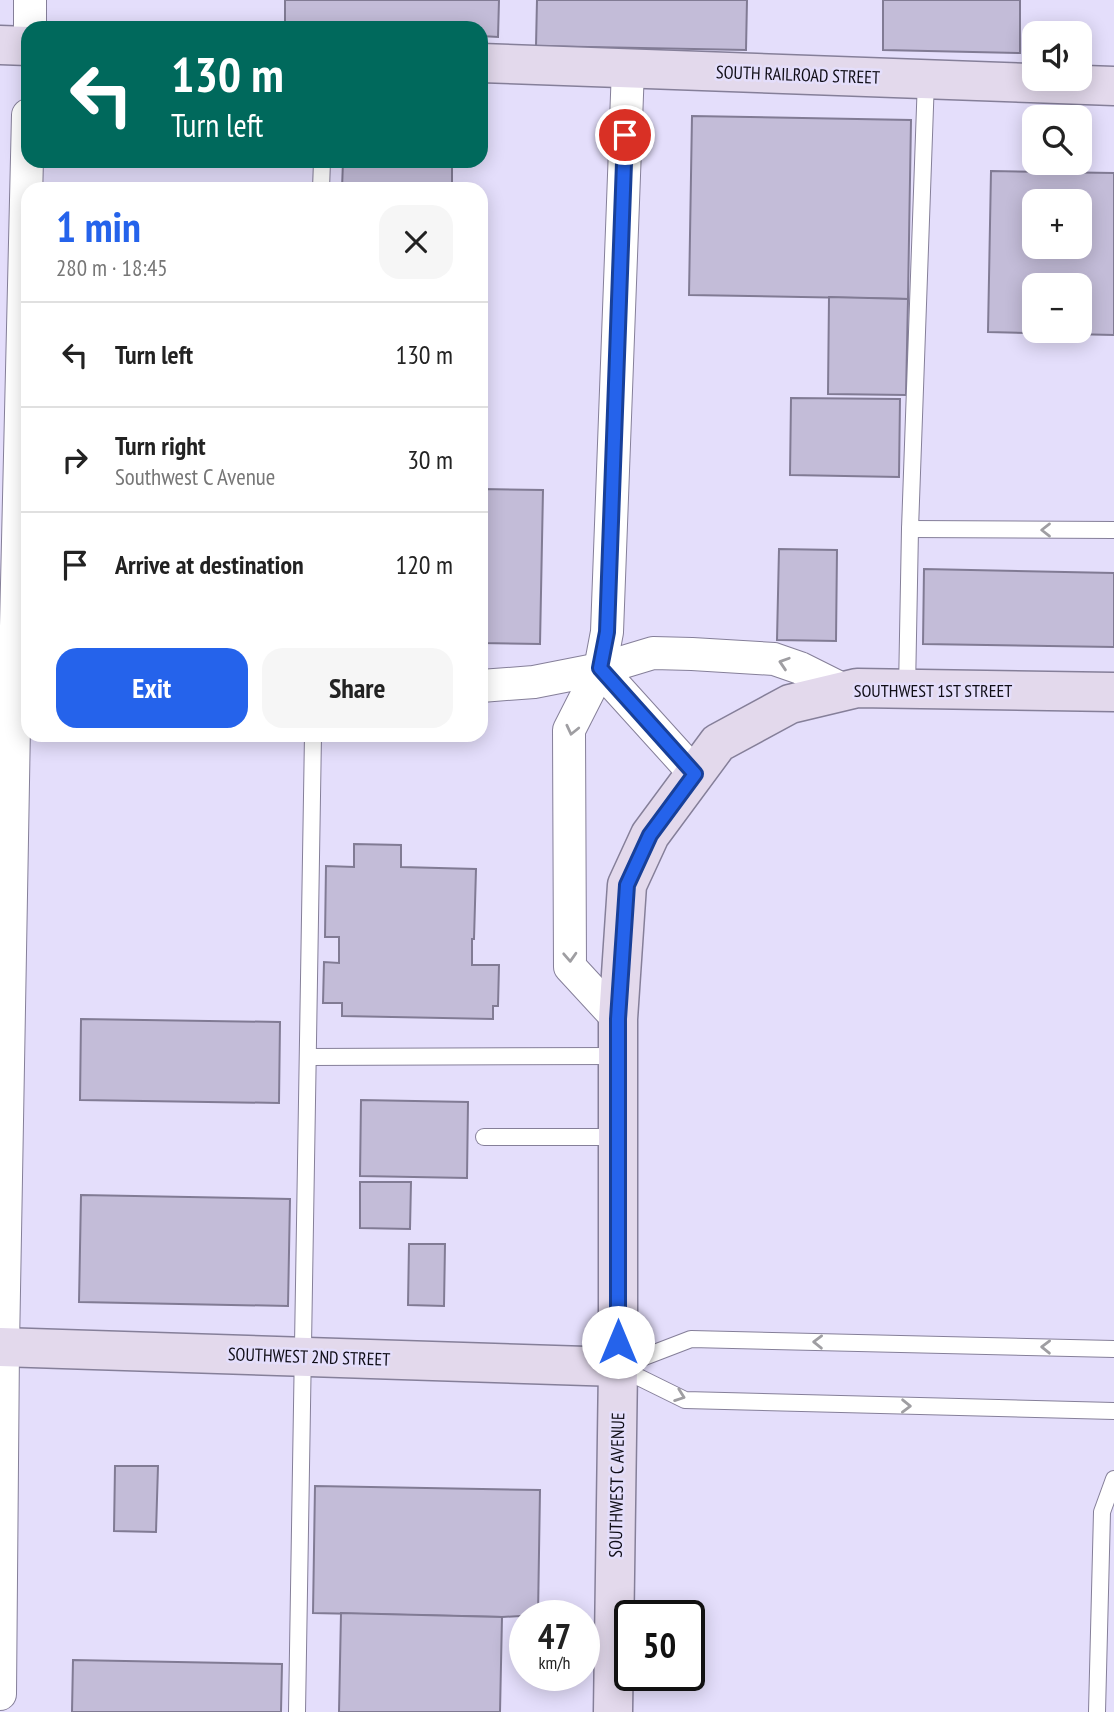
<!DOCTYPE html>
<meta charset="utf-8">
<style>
body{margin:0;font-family:"PT Sans Narrow",sans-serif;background:#f6f6f6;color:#222;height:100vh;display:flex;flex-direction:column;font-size:26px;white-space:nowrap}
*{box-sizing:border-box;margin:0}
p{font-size:23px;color:#767676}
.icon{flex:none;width:38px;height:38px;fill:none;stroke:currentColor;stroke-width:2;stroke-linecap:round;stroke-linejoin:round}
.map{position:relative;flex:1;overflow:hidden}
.side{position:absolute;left:21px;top:182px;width:467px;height:560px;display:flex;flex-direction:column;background:#fff;border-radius:21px;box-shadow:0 4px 18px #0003}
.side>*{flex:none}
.guide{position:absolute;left:21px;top:21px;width:467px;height:147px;border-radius:21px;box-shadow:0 4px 18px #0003;background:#00695c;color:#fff;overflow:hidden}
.controls{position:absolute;left:1022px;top:21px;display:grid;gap:14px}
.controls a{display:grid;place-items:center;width:70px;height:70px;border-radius:14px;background:#fff;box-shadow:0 4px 18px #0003;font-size:35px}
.speed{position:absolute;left:509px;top:1600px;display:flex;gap:14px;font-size:35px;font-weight:700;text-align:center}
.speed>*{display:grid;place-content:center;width:91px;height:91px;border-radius:50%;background:#fff;box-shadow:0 4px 18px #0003;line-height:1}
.speed small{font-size:18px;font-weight:400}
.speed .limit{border:4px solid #111;border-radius:10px;background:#fff;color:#111}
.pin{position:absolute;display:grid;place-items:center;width:60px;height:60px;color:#fff;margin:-30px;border:4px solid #fff;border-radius:50%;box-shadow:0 2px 7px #0007}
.me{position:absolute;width:77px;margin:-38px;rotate:0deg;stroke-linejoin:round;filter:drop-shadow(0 0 5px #0008)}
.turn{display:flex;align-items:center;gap:24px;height:147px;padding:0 35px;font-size:32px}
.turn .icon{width:91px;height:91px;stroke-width:2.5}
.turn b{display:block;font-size:49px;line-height:60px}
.round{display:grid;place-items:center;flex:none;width:74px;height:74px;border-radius:21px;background:#f6f6f6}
.summary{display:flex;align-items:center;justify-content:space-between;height:119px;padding:0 35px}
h1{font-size:42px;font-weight:700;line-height:52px;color:#2563eb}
.primary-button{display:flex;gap:14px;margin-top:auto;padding:14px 35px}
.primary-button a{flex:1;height:80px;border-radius:21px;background:#2563eb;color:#fff;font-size:28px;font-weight:700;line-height:80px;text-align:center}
.primary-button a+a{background:#f6f6f6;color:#222}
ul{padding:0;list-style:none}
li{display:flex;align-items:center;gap:21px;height:105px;padding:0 35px;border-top:2px solid #e0e0e0}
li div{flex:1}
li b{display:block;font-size:26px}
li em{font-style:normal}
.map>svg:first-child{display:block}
</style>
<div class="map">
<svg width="1114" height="1712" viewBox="0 0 1114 1712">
<rect width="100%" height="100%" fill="#e4defb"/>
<g fill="#c3bcd8" stroke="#817b94" stroke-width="2" fill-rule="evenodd">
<path d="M285 0H499L498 37 481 36V28H285Z"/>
<path d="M537 0H747L746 50 536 46Z"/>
<path d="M883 0H1020V53L883 50Z"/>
<path d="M692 116 911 120 908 299 689 295Z"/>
<path d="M343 161H452V189H342Z"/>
<path d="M991 171 1114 173V335L988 332ZM1034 201H1080V247H1034ZM1034 285H1080V331H1034Z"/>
<path d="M829 297 908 299 906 395 828 394Z"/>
<path d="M791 398 900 399 899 477 790 475Z"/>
<path d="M481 489 543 490 540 644 481 643Z"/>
<path d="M779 549 837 550 836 641 777 640Z"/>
<path d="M924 569 1114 573V647L923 644Z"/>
<path d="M354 844 401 845V867L476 869 474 939H472V965H499L498 1006H493V1019L342 1016V1003H323L324 962 339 963V937H325L326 866 354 867Z"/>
<path d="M81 1019 280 1022 279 1103 80 1100Z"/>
<path d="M361 1100 468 1102 467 1178 360 1176Z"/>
<path d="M360 1182H411L410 1229 360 1228Z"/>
<path d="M81 1195 290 1199 288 1306 79 1302Z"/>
<path d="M409 1244H445L444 1306 408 1305Z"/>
<path d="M115 1466H158L156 1532 114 1531Z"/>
<path d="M315 1486 540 1490 538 1615 502 1617 313 1613Z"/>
<path d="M341 1613 502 1617 500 1712H339Z"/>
<path d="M73 1660 282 1664 281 1712H72Z"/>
</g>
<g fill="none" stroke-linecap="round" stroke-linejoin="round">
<g stroke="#857f99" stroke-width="18">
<g id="lane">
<path d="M321 189 322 161"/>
<path d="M910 529 1114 530"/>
<path d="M907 689 910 529 926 79"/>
<path d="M308 1057 618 1056"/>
<path d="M484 1137H618"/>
<path d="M618 1367 685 1400 1114 1411"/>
<path d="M618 1367 691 1339 1114 1349"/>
<path d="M297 1712 313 735"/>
<path d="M1097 1712 1102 1512 1114 1479"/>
</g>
</g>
<g stroke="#857f99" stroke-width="34">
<g id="street">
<path d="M30 28V0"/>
<path d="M600 669 695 774"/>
<path d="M481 686 534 682 600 669 653 653 692 654 774 659 800 668 846 691"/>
<path d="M618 1019 570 967 569 730 600 669 607 632 628 68"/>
<path d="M0 1694 3 1347 15 669 28 115"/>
</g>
</g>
<g stroke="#857f99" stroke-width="41">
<g id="secondary">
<path d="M0 45 28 46"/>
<path d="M481 63 1114 86"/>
<path d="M0 1347 618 1367"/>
<path d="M613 1712 618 1367V1019L627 885 650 835 718 743 790 704 857 688 1114 692"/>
</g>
</g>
<use href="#lane" stroke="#fff" stroke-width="16"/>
<use href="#street" stroke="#fff" stroke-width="32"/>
<use href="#secondary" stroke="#e3d9ec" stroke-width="38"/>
</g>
<defs><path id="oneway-chevron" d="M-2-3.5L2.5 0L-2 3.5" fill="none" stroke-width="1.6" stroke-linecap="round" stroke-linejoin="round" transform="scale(1.75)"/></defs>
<g stroke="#9f9ea2">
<use href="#oneway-chevron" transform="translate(1046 530) rotate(-180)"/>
<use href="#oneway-chevron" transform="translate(784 663) rotate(-162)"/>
<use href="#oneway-chevron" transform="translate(572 730) rotate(103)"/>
<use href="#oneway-chevron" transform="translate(570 957) rotate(87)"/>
<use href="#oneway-chevron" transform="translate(818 1342) rotate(-179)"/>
<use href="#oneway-chevron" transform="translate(1046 1347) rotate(-179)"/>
<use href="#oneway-chevron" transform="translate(680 1396) rotate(20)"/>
<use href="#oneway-chevron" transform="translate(906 1406) rotate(1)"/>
</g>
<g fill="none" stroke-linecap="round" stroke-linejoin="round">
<g stroke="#184099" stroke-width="18">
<path id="route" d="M618 1342V1019L627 885 650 835 695 774 600 668 607 632 625 135"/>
</g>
<use href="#route" stroke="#2563eb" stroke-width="12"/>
</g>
<g text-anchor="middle" stroke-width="5" stroke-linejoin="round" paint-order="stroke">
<g font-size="18" fill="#0f0d16" stroke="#e4defb">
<text transform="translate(798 75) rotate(2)" y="6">SOUTH RAILROAD STREET</text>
<text x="933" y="697">SOUTHWEST 1ST STREET</text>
<text transform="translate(309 1357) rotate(2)" y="6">SOUTHWEST 2ND STREET</text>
<text transform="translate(617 1485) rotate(-89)" y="6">SOUTHWEST C AVENUE</text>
</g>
</g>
</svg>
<div class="controls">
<a><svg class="icon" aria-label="sound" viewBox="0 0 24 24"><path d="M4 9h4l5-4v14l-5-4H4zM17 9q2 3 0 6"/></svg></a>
<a><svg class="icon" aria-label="search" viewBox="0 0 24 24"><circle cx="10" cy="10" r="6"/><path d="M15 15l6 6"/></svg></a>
<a>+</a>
<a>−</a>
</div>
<div class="speed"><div>47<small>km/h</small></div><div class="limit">50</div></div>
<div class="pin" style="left:625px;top:135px;background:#d93025"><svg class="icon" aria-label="arrive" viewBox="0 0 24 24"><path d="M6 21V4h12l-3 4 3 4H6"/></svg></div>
<svg class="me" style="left:618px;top:1342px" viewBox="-20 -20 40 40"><circle r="19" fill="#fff"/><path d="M0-13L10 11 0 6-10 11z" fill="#2563eb"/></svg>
<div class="guide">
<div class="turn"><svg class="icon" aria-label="left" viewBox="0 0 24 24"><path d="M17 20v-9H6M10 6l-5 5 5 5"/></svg><div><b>130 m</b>Turn left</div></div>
</div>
<section class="side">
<div class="summary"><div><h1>1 min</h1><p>280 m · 18:45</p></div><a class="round"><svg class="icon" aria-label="close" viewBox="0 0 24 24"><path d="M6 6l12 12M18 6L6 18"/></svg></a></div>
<ul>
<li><svg class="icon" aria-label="left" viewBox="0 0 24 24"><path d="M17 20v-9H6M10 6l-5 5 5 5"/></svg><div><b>Turn left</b></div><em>130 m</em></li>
<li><svg class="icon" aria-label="right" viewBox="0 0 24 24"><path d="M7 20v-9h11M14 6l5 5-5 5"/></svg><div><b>Turn right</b><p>Southwest C Avenue</p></div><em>30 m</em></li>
<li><svg class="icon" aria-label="arrive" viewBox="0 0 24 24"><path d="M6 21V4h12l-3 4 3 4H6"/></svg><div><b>Arrive at destination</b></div><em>120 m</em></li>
</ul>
<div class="primary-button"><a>Exit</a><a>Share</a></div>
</section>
</div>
